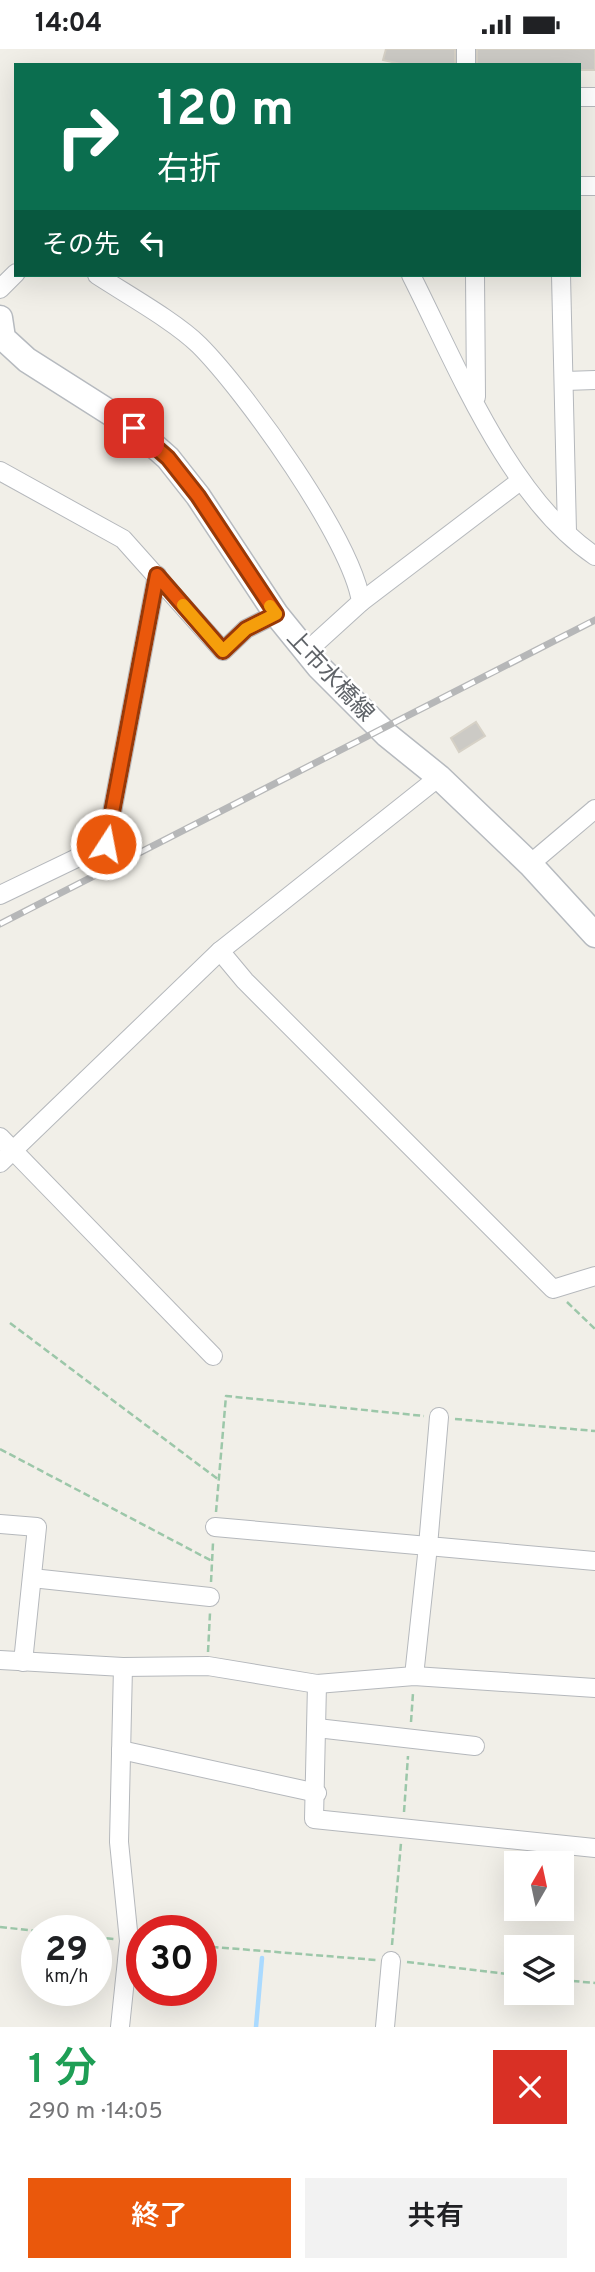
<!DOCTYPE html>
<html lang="ja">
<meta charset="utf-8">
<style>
body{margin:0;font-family:Overpass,"Noto Sans JP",sans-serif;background:#f2f2f2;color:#202124;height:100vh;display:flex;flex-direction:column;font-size:26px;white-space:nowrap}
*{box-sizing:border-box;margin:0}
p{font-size:23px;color:#757577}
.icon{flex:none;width:38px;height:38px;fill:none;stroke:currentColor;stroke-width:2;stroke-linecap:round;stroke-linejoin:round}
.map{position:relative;height:1978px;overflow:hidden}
.side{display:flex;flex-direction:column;background:#fff;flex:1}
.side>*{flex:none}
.hud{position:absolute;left:14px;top:14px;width:567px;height:214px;border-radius:0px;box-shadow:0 7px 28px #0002;background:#0b6e4f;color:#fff;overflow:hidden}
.needle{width:46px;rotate:9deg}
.fabs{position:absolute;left:504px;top:1802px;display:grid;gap:14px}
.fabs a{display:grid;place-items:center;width:70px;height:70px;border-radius:0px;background:#fff;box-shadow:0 7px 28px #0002;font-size:35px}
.speed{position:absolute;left:21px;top:1866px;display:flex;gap:14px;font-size:35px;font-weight:700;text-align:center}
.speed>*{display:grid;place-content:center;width:91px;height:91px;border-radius:50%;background:#fff;box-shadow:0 7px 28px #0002;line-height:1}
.speed small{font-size:18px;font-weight:400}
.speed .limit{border:10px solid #d22;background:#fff;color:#111}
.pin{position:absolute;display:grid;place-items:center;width:60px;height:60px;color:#fff;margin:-30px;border-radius:14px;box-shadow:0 4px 10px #0006}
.me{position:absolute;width:77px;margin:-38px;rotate:11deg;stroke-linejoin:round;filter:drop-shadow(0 0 5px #0008)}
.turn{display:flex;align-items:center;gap:24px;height:147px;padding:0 28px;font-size:32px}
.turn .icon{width:91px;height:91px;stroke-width:2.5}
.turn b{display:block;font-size:49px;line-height:60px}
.then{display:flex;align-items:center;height:66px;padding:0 28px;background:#0003;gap:14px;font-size:26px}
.round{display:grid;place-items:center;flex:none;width:74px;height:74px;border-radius:0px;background:#f2f2f2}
.summary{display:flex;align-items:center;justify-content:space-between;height:119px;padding:0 28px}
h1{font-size:42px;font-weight:600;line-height:52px;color:#1e9e55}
.primary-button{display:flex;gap:14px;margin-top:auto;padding:14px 28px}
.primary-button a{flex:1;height:80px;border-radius:0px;background:#ea580c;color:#fff;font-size:28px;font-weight:600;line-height:80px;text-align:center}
.primary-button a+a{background:#f2f2f2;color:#202124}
.status{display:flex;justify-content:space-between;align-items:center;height:49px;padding:0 35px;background:#fff;direction:ltr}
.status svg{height:19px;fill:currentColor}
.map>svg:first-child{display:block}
</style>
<div class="status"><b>14:04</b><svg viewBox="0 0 49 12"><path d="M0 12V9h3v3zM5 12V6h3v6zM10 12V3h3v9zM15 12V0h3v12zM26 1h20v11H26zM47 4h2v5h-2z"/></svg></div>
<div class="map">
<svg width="595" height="1978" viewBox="0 0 595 1978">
<rect width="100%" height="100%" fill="#f1efe8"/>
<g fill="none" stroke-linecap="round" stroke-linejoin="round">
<path stroke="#aadaff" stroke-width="4.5" d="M256 1978 262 1909"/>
</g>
<g fill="#cccac5" stroke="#d6d1c6" stroke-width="2">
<path d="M386 0H455V16H405L383 11Z"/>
<path d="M477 0H595V21H579V16H477Z"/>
<path d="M476 673 485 687 459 703 451 689Z"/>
</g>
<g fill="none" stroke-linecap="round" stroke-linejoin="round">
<g stroke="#b5b8bc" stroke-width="20">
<g id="minor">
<path d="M466 0V16"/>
<path d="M579 48H595"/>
<path d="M579 137H595"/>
<path d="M97 226C126 245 176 273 199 296 245 342 352 491 361 553L306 603"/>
<path d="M411 226C457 317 509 449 595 507"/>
<path d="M475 226 476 348"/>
<path d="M561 226 567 483"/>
<path d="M0 240 16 224"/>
<path d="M565 332 595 331"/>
<path d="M0 422 123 490 223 602 246 580 276 565"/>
<path d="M361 553 520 432"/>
<path d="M530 815 595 760"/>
<path d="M0 846 106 795 157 526"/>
<path d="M220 902 245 932 553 1240 595 1227"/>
<path d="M0 1088 213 1307"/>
<path d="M0 1114 220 902 439 728"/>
<path d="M439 1368 428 1497 595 1512"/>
<path d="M0 1475 37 1478 23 1613"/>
<path d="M215 1478 428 1497 414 1627"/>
<path d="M32 1529 210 1548"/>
<path d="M0 1611 123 1618 208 1617 317 1635 414 1627 595 1639"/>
<path d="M317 1635 314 1770 595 1799"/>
<path d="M317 1679 475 1697"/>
<path d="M121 1701 317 1744"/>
<path d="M120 1978 129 1892 119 1793 123 1618"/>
<path d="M385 1978 391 1912"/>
</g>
</g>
<g stroke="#b6babf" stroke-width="27">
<path id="secondary" d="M0 269 3 289 27 311 134 379 168 409 198 447 276 565 319 618 387 686 439 728 530 815 595 886"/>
</g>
<g stroke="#9cc7a9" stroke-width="2.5" stroke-dasharray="7 3.5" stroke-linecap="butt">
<path d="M567 1253 595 1280"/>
<path d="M10 1274 219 1431"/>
<path d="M455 1370 595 1382"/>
<path d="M0 1400 212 1512"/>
<path d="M216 1463 226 1347 424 1367"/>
<path d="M211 1533 213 1494"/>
<path d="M208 1603 210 1564"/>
<path d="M411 1673 413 1644"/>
<path d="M404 1763 408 1707"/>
<path d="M0 1878 37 1882"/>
<path d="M96 1888 114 1890"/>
<path d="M392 1896 401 1794"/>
<path d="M201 1897 376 1911"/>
<path d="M407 1913 516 1926"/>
<path d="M562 1931 595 1934"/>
</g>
<use href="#minor" stroke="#fff" stroke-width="18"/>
<use href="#secondary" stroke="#fff" stroke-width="24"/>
<g stroke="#b6b7b8" stroke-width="7">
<path id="rail" d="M0 875 595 571"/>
</g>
<use href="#rail" stroke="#fff" stroke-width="4.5" stroke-dasharray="13" stroke-linecap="butt"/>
</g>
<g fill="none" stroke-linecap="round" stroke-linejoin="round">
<g stroke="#983908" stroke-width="18">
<path id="route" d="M106 795 157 526 223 602 246 580 276 565 198 447 168 409 134 379"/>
</g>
<use href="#route" stroke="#ea580c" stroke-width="12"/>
<path stroke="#f59e0b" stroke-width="12" d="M183 556 223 602 246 580 276 565 270 557"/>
</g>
<g text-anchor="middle" stroke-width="5" stroke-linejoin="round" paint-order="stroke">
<g font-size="23" fill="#5f6368" stroke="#fff">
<text transform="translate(331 626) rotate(47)" y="8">上市水橋線</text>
</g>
</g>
</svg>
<div class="fabs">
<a><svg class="needle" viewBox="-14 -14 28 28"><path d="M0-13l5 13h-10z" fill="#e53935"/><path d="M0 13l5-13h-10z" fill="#757577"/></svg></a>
<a><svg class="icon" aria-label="layers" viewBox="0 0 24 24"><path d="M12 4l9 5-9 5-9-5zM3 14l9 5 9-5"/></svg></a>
</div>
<div class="speed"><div>29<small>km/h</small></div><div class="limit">30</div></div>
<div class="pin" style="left:134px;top:379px;background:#d93025"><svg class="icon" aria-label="arrive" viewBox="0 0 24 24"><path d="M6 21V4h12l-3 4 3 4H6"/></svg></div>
<svg class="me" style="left:106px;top:795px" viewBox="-20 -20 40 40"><circle r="17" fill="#ea580c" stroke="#fff" stroke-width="3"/><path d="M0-11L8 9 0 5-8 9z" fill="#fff"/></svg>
<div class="hud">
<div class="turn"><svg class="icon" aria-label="right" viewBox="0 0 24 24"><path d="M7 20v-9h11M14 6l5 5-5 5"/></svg><div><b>120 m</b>右折</div></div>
<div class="then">その先<svg class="icon" aria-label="left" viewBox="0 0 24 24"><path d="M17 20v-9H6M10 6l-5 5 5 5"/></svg></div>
</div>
</div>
<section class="side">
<div class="summary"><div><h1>1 分</h1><p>290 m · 14:05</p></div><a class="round" style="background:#d93025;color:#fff"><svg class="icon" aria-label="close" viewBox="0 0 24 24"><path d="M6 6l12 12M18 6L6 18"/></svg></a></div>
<div class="primary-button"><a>終了</a><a>共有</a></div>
</section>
